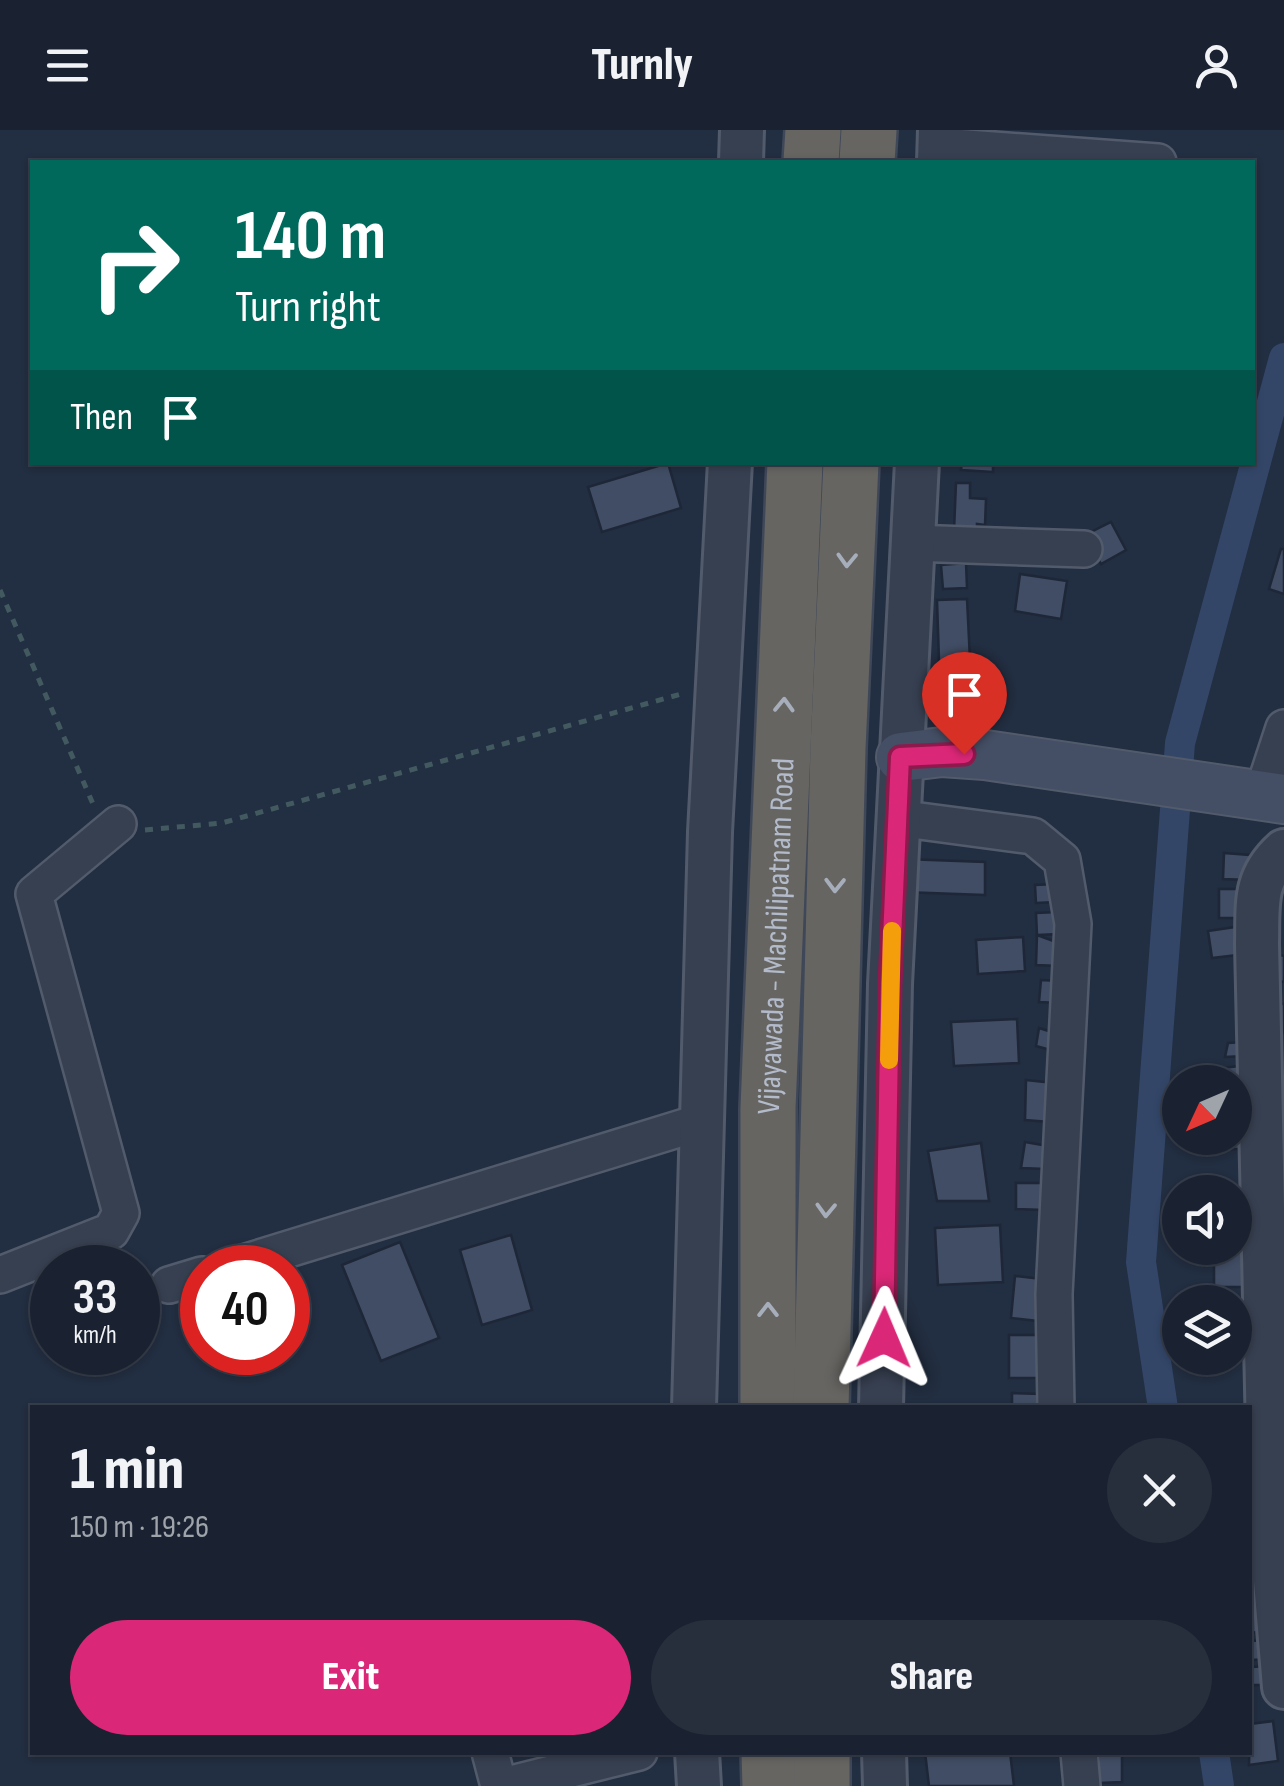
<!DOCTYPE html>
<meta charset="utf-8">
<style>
body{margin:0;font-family:"Sofia Sans Condensed",sans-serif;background:#272f3d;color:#f1f3f6;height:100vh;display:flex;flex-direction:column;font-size:38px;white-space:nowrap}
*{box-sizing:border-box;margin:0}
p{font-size:32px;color:#9fa4ab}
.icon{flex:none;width:55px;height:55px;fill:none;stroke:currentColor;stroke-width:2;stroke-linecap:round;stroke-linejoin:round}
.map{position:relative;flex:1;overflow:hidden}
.drawer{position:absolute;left:30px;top:1275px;width:1222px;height:350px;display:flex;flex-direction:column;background:#1a2231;border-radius:0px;box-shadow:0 2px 8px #0004,0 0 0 2px #383f4d}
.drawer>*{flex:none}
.hud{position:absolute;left:30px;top:30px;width:1225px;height:305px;border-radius:0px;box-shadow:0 2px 8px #0004,0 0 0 2px #383f4d;background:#00695c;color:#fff;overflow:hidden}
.needle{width:65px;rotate:226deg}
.controls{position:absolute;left:1162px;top:935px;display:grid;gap:20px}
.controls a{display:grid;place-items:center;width:90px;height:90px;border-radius:50%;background:#1a2231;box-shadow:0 2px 8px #0004,0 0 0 2px #383f4d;font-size:50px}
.speed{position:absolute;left:30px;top:1115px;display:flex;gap:20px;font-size:50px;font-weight:700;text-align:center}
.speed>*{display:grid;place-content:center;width:130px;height:130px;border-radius:50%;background:#1a2231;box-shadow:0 2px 8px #0004,0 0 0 2px #383f4d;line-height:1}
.speed small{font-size:25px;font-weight:400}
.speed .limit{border:15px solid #d22;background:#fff;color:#111}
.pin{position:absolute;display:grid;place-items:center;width:85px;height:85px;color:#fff;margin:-102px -42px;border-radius:50% 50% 50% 0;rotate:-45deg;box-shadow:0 0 10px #0007}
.pin .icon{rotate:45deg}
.me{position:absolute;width:110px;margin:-55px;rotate:1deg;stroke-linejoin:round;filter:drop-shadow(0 0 8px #0008)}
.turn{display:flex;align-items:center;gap:35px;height:210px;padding:0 40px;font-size:45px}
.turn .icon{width:130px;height:130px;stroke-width:2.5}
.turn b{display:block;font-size:70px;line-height:85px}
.then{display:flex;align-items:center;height:95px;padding:0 40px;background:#0003;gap:20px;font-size:38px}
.round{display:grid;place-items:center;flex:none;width:105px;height:105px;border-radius:52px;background:#272f3d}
.headline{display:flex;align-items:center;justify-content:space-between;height:170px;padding:0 40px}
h1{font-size:60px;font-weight:800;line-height:75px}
.action{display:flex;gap:20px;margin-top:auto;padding:20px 40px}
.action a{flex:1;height:115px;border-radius:60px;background:#db2777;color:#fff;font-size:40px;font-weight:800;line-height:115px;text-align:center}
.action a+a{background:#272f3d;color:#f1f3f6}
header{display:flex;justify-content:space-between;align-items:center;height:130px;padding:0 40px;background:#1a2231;font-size:45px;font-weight:800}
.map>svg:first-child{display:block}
</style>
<header><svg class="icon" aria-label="menu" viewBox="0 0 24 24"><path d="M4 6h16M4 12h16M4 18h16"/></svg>Turnly<svg class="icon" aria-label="person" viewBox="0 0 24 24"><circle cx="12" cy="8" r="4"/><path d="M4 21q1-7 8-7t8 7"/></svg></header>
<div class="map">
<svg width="1284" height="1656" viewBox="0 0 1284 1656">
<rect width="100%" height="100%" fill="#222e41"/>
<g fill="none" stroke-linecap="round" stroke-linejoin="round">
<g stroke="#334668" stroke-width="30">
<path d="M1163 1278 1141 1132 1180 613 1284 228"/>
<path d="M1214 1622 1219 1656"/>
</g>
</g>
<g fill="#414d64" stroke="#1e2738" stroke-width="2.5">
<path d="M962 332H993V342L961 340Z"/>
<path d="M668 333 681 378 602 402 588 357Z"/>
<path d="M956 353H970V368L986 369 985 395 977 394V402L954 401Z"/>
<path d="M1111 392 1126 420 1101 434 1085 405Z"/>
<path d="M1281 419H1284V464L1269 459Z"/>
<path d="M966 433 967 458 943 459 941 435Z"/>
<path d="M1020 444 1067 451 1061 489 1015 481Z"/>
<path d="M967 469 970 530 939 531 937 470Z"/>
<path d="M1224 723 1250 725 1249 750 1223 749Z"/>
<path d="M904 729 985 732V765L903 762Z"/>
<path d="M1055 754 1056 772 1036 773 1035 755Z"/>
<rect x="1219" y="759" width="28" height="29"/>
<path d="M1057 782 1059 804 1037 805 1036 783Z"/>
<path d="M1242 796 1246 824 1212 828 1208 801Z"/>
<path d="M1037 805 1059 813V836L1036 835Z"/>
<path d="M1023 807 1025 841 978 844 976 810Z"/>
<path d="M1276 824 1284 826V852L1272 849Z"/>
<path d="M1041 850 1059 851 1058 873 1039 872Z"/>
<path d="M1274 873 1284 874V902H1273Z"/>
<path d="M1017 889 1019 933 954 936 951 892Z"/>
<path d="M1039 898 1055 903 1054 921 1036 916Z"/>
<path d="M1244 912 1245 926 1225 927 1228 913Z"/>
<path d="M1247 935 1249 950 1225 952 1223 938Z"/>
<path d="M1026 950 1054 953 1050 992 1025 990Z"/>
<path d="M1235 979H1251V1019H1210V1008H1235Z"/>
<path d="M1025 1012 1048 1016 1046 1039 1021 1038Z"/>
<path d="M981 1013 989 1071H937L928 1021Z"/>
<path d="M1016 1053H1045V1080L1016 1079Z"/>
<path d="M1235 1069H1253L1254 1103H1235Z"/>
<path d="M1000 1095 1003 1152 938 1155 935 1098Z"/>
<path d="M511 1105 532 1180 482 1195 460 1120Z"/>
<path d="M400 1112 439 1208 381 1231 342 1135Z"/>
<path d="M1235 1112H1255V1157H1214V1118H1235Z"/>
<path d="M1015 1146 1042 1149 1038 1191 1011 1188Z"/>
<path d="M1253 1169 1255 1207 1235 1208V1172L1218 1170Z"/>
<rect x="1009" y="1205" width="34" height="43"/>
<path d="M1012 1263 1042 1264V1278H1012Z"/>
<path d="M1268 1475 1267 1501 1250 1503V1478Z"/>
<path d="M1271 1510 1272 1529 1250 1530V1511Z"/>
<path d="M1275 1536V1555H1250V1537Z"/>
<path d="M1273 1591 1278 1631 1249 1635 1250 1594Z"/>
<path d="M925 1622H1010L1014 1656H929Z"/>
<path d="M1114 1622H1122V1652L1099 1653 1098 1625Z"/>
</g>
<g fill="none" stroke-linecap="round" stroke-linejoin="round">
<g stroke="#525b6b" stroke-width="40">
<g id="minor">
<path d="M940 16 1158 32"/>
<path d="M911 413 1084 419"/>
<path d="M1262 665 1284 598"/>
<path d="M897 688 1033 706 1062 730 1073 794 1054 1164 1056 1278"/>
<path d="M227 1138 701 992"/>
<path d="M0 1145 111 1101 121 1083 34 764 118 694"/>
<path d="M169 1155 202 1145"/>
<path d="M490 1622 499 1656"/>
<path d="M1079 1622 1082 1656"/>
<path d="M503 1656 639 1622"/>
</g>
</g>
<g stroke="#525b6b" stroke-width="48">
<g id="tertiary">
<path d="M741 32 742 0"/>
<path d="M939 32 940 0"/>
<path d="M1284 721C1253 749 1258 775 1257 814L1270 1391 1284 1557"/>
<path d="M694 1278 710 702 730 332"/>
<path d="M881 1278 890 854 917 332"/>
<path d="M697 1622 699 1656"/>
<path d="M884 1622 885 1656"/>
</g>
</g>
<g stroke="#525b6b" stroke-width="52">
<path id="secondary" d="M901 627 942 622 985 625 1284 669"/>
</g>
<g stroke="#3f4858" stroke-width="60">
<g id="trunk">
<path d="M811 32 813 0"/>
<path d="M867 32 869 0"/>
<path id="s1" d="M768 1278V978L795 332"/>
<path d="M821 1278 838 618 851 332"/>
<path d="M769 1622 770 1656"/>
<path d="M822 1622V1656"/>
</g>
</g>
<g stroke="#425a5f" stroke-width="5" stroke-dasharray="8 8" stroke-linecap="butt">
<path d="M0 460 93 674"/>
<path d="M145 700 222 693 681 564"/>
</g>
<use href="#minor" stroke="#374051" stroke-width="35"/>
<use href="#tertiary" stroke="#374051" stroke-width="42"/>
<use href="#secondary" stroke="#444e64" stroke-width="48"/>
<use href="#trunk" stroke="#666562" stroke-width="55"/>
</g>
<defs><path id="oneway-chevron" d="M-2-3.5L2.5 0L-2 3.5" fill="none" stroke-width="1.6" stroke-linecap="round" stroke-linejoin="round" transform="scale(2.5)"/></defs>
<g stroke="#a7aebb">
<use href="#oneway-chevron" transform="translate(847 430) rotate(92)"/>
<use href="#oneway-chevron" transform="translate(784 575) rotate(-88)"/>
<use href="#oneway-chevron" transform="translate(835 755) rotate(91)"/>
<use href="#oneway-chevron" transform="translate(826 1080) rotate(92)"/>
<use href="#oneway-chevron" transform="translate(768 1180) rotate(-90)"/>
</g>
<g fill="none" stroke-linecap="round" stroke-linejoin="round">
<g stroke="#8e194d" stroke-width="25">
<path id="route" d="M884 1208 890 854 900 627 964 624"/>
</g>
<use href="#route" stroke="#db2777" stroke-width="18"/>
<path stroke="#f59e0b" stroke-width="18" d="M889 930 892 801"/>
</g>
<g text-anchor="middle" stroke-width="10" stroke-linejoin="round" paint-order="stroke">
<g font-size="32" fill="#b3bbcb" stroke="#1c2536">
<text dy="11" stroke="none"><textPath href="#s1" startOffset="472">Vijayawada - Machilipatnam Road</textPath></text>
</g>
</g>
</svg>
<div class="controls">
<a><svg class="needle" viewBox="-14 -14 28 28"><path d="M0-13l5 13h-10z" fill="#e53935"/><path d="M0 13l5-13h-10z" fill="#9fa4ab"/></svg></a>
<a><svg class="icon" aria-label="sound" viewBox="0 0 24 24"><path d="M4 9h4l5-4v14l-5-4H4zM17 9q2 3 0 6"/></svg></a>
<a><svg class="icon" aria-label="layers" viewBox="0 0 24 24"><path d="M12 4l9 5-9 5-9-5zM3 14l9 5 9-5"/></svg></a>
</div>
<div class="speed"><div>33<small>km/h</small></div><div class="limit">40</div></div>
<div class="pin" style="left:964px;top:624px;background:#d93025"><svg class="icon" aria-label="arrive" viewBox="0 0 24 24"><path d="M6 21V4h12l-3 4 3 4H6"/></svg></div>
<svg class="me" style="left:884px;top:1208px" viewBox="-20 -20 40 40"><path d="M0-17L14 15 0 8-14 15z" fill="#db2777" stroke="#fff" stroke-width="4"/></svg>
<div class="hud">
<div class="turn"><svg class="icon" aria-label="right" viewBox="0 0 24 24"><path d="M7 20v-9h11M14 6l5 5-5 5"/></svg><div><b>140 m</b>Turn right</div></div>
<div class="then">Then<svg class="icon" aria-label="arrive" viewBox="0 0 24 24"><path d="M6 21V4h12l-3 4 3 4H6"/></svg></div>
</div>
<section class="drawer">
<div class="headline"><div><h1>1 min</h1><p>150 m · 19:26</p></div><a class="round"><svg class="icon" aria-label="close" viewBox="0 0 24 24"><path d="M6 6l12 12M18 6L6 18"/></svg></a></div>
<div class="action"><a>Exit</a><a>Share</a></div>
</section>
</div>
